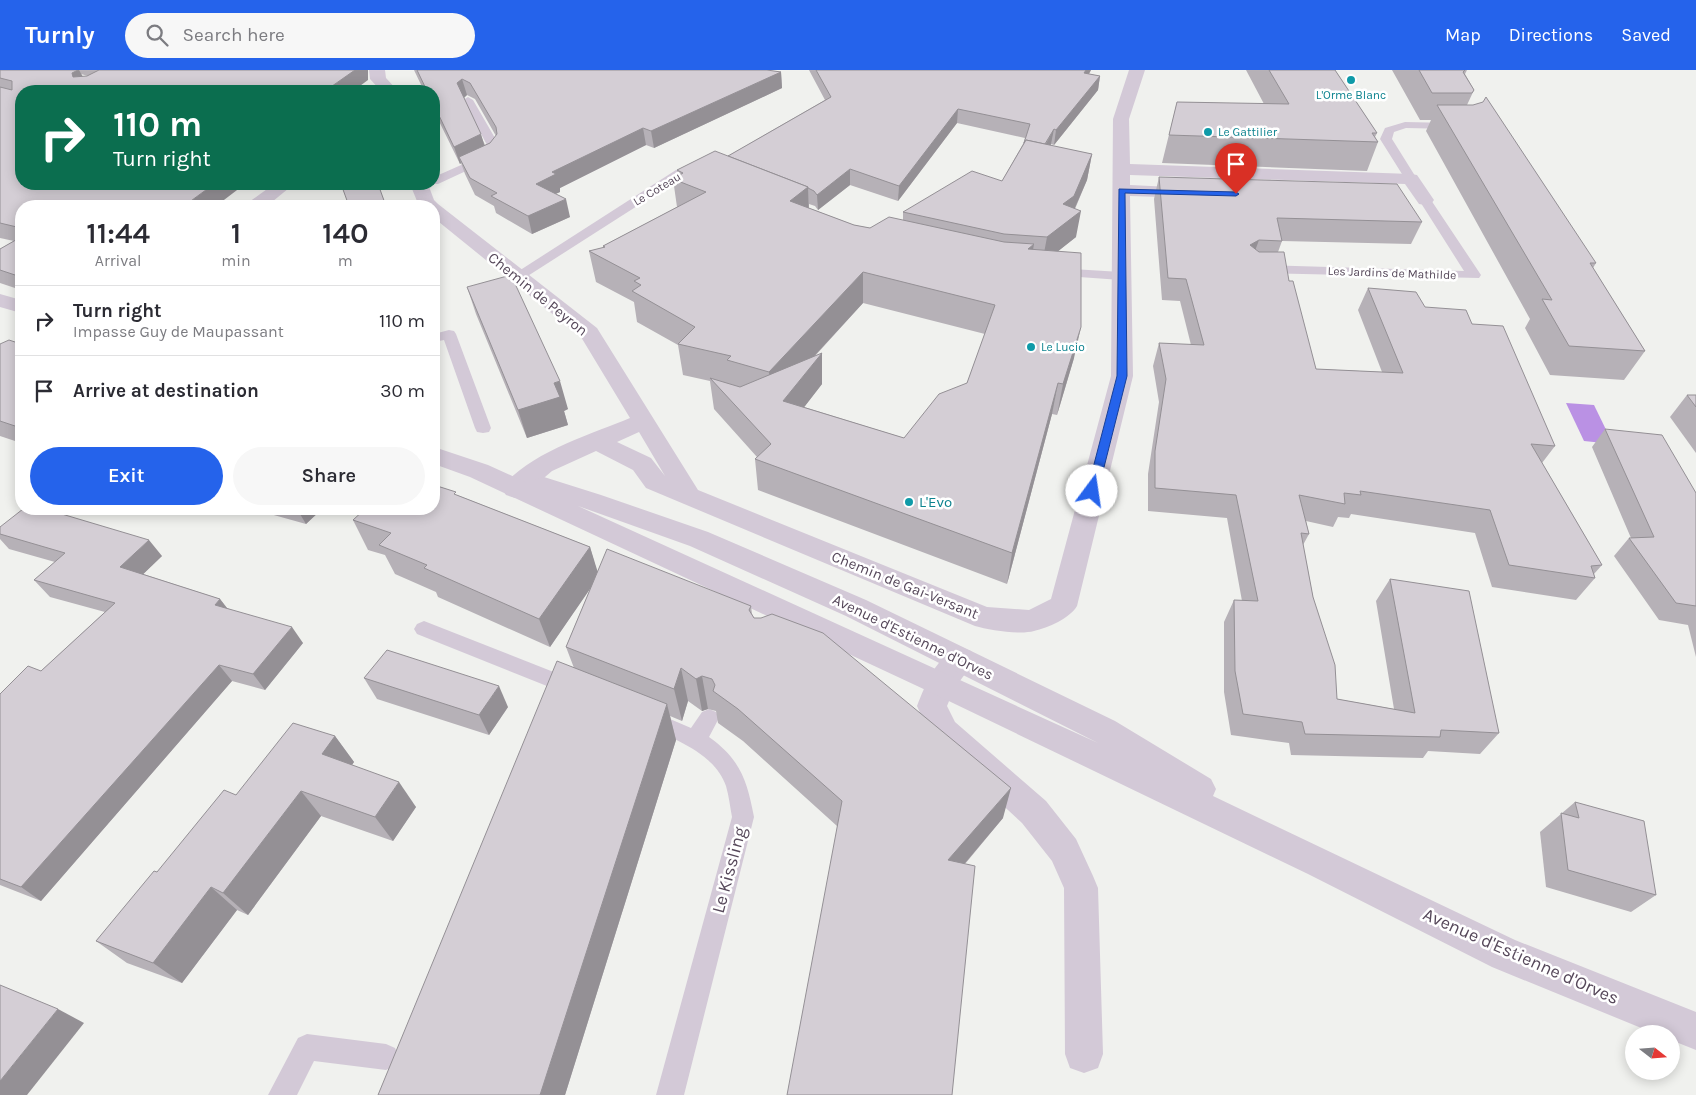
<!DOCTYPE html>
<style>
body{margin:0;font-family:Karla,sans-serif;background:#f7f7f7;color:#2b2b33;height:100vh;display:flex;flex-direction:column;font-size:19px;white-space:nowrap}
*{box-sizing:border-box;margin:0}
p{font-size:16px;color:#7c7c81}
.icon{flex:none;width:28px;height:28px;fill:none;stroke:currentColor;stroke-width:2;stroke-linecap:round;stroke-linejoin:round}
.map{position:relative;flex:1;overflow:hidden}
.drawer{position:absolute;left:15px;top:130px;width:425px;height:315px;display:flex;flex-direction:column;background:#fff;border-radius:20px;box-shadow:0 2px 12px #0003}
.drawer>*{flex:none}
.hud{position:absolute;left:15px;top:15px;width:425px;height:105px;border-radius:20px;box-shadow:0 2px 12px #0003;background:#0b6e4f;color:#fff;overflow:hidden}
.needle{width:32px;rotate:107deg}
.buttons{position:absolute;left:1625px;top:955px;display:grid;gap:10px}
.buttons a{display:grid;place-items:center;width:55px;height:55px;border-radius:50%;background:#fff;box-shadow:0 2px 12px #0003;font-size:25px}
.pin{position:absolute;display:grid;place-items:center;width:42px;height:42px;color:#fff;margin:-51px -21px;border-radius:50% 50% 50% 0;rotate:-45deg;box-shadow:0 0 5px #0007}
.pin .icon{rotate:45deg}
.me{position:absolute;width:55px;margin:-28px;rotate:14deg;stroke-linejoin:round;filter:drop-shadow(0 0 4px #0008)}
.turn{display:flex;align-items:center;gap:18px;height:105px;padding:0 15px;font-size:22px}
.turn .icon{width:65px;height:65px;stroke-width:2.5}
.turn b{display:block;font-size:35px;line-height:42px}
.eta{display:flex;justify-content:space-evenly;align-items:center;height:85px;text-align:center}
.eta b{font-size:30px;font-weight:600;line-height:35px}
.cta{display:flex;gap:10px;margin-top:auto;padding:10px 15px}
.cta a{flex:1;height:58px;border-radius:30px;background:#2563eb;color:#fff;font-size:20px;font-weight:600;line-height:58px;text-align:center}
.cta a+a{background:#f7f7f7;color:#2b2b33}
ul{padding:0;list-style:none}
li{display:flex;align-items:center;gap:15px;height:70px;padding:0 15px;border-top:1px solid #e1e1e2}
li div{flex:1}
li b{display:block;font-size:19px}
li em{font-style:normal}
header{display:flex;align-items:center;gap:30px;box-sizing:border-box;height:70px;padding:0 25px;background:#2563eb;color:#fff}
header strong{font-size:24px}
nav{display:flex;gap:28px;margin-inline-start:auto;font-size:18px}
.search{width:350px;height:45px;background:#f7f7f7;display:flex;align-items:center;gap:12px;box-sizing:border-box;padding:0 18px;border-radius:28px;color:#7c7c81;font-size:19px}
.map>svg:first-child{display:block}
</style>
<header>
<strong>Turnly</strong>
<div class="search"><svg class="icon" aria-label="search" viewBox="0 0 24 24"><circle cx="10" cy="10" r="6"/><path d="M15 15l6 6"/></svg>Search here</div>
<nav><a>Map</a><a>Directions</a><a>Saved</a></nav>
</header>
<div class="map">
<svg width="1696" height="1025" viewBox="0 0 1696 1025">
<rect width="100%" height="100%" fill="#f0f1ee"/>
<path fill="#ba91e4" d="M1566 333 1594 335 1613 374 1584 371Z"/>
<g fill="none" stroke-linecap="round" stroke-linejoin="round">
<g fill="#d3c9d7" fill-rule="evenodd">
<path d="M468 27 473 30 499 75 500 81 494 88 438 114H430H434V107L486 84 488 81 487 75 463 30Z"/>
<path d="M1405 52 1452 53 1458 56 1452 59 1406 58 1394 62 1392 69 1417 109 1411 113 1407 112 1380 69 1385 58Z"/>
<path d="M701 95 705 96 707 99 705 102 684 106 523 209H513L511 206 676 100Z"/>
<path d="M1425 126 1429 127 1481 205 1479 208 1262 203 1255 199 1262 195 1464 201 1419 130Z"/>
<path d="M1056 198 1121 202 1128 206 1121 210 1051 205 1049 202Z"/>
<path d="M449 260 454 261 456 264 491 358 489 362 483 363 477 362 475 358 444 270 434 272V264Z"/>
<path d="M424 551 579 612 582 618 579 624 572 626 417 564 414 559 417 554Z"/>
<path d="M709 639 716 642 719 648 709 667C740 689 747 710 754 747L684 1025H656L732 747C730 737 729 726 726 716 714 682 672 668 642 655L639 649 642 643 649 640 691 658 702 642Z"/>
<path d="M307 964 386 974 395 978 399 987 395 996 386 1000 314 991 297 1025H268L298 968Z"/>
</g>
<g fill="#d3c9d7" fill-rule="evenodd">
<path d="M369 0H385L386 8 398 21H381L370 9Z"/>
<path d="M1129 0H1145L1129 49 1130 94 1411 104 1417 105 1434 130 1431 134 1425 135 1419 134 1405 114 1130 105V115L1192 118 1198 119 1201 123 1198 127 1192 128 1130 126 1133 306 1077 536C1070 548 1048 558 1034 561 1020 565 989 560 975 556L646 418 633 400 596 381 552 401 524 425 515 428 506 425 502 419C523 385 594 363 630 348L581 267 434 148V136H419L410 114H428L434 130 438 134 597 258 698 420 987 537 1029 540 1051 529 1111 306 1113 49ZM639 362 665 406 651 388 617 372Z"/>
<path d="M274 114H294L267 136H247L249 132Z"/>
<path d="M961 577 971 581 976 589 954 619 947 636 955 652 1046 731 1076 769 1093 806 1098 818 1103 984 1098 998 1084 1003 1070 998 1065 984 1064 818 1052 791 1022 753 932 670 917 636C926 614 936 585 961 577Z"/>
</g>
<g fill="#d3c9d7" fill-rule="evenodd">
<path d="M0 224 21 230V243L0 237Z"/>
<path d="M434 377 488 395 532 415 535 410 544 407 601 425 708 462 866 530 1115 651 1211 709 1216 719 1213 726 1515 870 1696 942V980L1671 970V964H1656L1492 897 1308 804 930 622 470 407 434 394ZM578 436 690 476 846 546 1098 673Z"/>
</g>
</g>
<g fill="#b6b1b7" fill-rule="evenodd">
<path d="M0 0H368V10L21 21V114H245L21 136V220L0 213V179L14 171 0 168ZM81 4 88 6 83 7Z"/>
<path d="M414 0H767L781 2 782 18 654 78 646 75 560 118V122L555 124 570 147 532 164 496 143 494 136 475 125 465 104 461 93 460 94 434 41V21H424ZM467 25 475 29 496 66 490 73 485 75 464 28Z"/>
<path d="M809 0H1091L1089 4 1100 6 1098 20 1054 75 1051 74V76L1092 84 1087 110 1075 139 1076 167 1058 181 1074 288 1057 345 1052 344 1007 514 758 420 755 389 757 387 714 339 710 311 683 305 678 275 637 252 634 232 596 212 589 181 603 178V176L677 137 673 109 678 106 677 100 728 86 825 30ZM957 53 1025 68 1023 74 1002 111 903 142V150L870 158 854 155 809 138V134L815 136 818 140 850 115 898 131ZM863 233 985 264 967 313 904 368 804 337 822 314V283L815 286Z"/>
<path d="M1246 0H1335L1377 63 1375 67 1378 72 1367 101 1162 93 1177 32 1264 34Z"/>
<path d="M1392 0H1467L1465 4 1474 20 1467 35 1596 193 1593 198 1645 281 1624 310 1550 305 1525 258 1530 249 1426 61 1431 50H1420Z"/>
<path d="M1159 107 1422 152 1411 174 1282 171 1278 182 1289 211 1316 299 1382 302 1358 240 1368 218 1472 254 1555 376 1542 393 1602 495 1594 504 1595 508 1576 530 1492 517 1475 463 1351 444 1349 448 1338 447 1333 457 1306 451 1309 464 1303 475 1313 527 1337 629 1394 639 1376 531 1390 509 1499 663 1480 684 1428 681 1423 688 1291 685 1289 673 1231 665 1224 622V552L1234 530 1242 531 1227 448 1148 441V404L1159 332 1153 296 1159 273 1191 275 1180 231 1162 230 1154 129Z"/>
<path d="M467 217 568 339 564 341 568 355 527 368 476 244Z"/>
<path d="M0 274H21V373L0 366Z"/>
<path d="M1687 325H1696V383L1670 347Z"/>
<path d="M1605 359 1696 423V587L1688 555 1659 550 1614 486 1629 468H1631L1592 377Z"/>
<path d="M457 425 590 477 597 502 751 536 752 544 754 548 1003 748 965 794 952 1025 837 756 743 671 718 653 716 641 708 639 702 641 688 631 682 651 670 646 676 670 565 1025H378L574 598 566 577 591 517 550 577 438 527 436 522 395 504 385 485 368 480 353 450Z"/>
<path d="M252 439H322L306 454Z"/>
<path d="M0 457 162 486 143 504 220 529 227 538 303 573 265 620 232 611 41 831 0 815V624L41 601 105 542 50 527 34 510 55 492 9 479 0 469Z"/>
<path d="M364 608 508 637 489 665 377 629Z"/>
<path d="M335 666 354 692 352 695 416 737 393 771 321 746 248 845 237 840 182 913 127 893 96 871 157 802 236 725Z"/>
<path d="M1575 732 1656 825 1631 842 1546 817 1540 762Z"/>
</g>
<g fill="#949095">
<path d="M78 0H79L88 16 73 7 72 3Z"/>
<path d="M355 0H368V10L353 21H325Z"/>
<path d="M1086 0H1091L1081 17 1084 3Z"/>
<path d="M781 2 782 18 654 78 651 61Z"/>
<path d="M1100 6 1098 20 1054 75 1056 60Z"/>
<path d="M462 9 467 25 461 30 457 13Z"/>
<path d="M958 39 957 53 898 131 899 116Z"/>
<path d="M643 58 646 75 560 118V122L540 131 536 114 552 102Z"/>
<path d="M1054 59 1051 74 1040 96 1042 81Z"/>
<path d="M481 64 486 81 459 87 461 93 460 94 454 77Z"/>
<path d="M1092 84 1087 110 1070 149 1081 141 1076 167 1042 194 1047 167 1063 134Z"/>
<path d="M850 99V115L818 140 817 125Z"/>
<path d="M214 114H245L216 136H184Z"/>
<path d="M808 117 809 147 790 131Z"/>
<path d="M566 129 570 147 532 164 528 146Z"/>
<path d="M1259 170 1251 192 1250 175Z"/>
<path d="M1034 174 1029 204 1028 179Z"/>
<path d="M863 202V233L771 333 769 302Z"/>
<path d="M1081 257 1074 288 1057 345 1063 314Z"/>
<path d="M822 283V314L785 362 783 331Z"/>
<path d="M560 311 568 339 564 341 568 355 527 368 518 340 554 313Z"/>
<path d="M1058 313 1052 344 1007 514 1012 483Z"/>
<path d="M297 439H322L306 454Z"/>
<path d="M149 470 162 486 134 513 120 497Z"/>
<path d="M590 477 599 506 550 577 539 549Z"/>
<path d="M220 529 233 546 215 535Z"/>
<path d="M292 557 303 573 265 620 253 604Z"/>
<path d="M219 595 232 611 41 831 21 817Z"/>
<path d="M681 598 688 631 682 651 674 619Z"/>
<path d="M702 606 708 639 702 641 696 609Z"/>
<path d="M499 616 508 637 489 665 479 645Z"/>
<path d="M667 634 676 670 565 1025H540Z"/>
<path d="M335 666 354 692 341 710 322 684Z"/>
<path d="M399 712 416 737 393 771 375 747Z"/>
<path d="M1011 718 1003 748 944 818 948 790Z"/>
<path d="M301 721 321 746 248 845 223 823Z"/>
<path d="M211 817 237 840 182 913 153 893Z"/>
<path d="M58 939 84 953 27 1025H0V1011Z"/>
</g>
<g fill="#d4ced5" stroke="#949095">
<path d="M0 0H78L72 3 73 7 87 6 99 0H355L325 21H21V114H214L184 136H21V158L0 153V17L12 20V11L0 8Z"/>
<path d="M417 0H767L781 2 651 61 643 58 552 102 556 104 536 114 566 129 528 146 491 126 497 123 470 108 459 87 490 73 497 64 496 57 470 13 462 9 457 13 481 64 454 77 434 35V21H427Z"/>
<path d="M816 0H1086L1084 3 1100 6 1056 60 1054 59 1045 74 1026 70 1024 73 1030 54 958 39 899 116 850 99 817 125 814 121 808 118V117L728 86 831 27Z"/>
<path d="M1269 0H1335L1377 63H1372L1378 72 1169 65 1177 32 1289 34Z"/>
<path d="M1419 0H1465L1463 2 1474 20 1472 23H1432Z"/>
<path d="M1486 27 1596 193H1590L1645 281 1569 276 1542 229 1552 230 1437 35H1473L1483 32Z"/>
<path d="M1026 70 1092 84 1074 126 1063 134 1081 141 1047 167 1004 164 903 142 972 101 1002 111Z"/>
<path d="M715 81 808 117 790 131 854 155 870 158 889 147 1004 172 1034 174 1028 179 1081 183V257L1063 314 1058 313 1012 483 755 389 771 374 710 308 740 317 822 283 783 331 904 368 939 324 967 313 995 235 863 202 769 302 727 290 731 286 678 274 695 257 632 221 641 215 634 211 640 208 589 181 605 177 603 176 706 122 673 109 683 103 677 100Z"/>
<path d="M1159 107 1397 114 1422 152 1277 148 1282 171 1259 170 1250 175 1259 182H1284L1289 211H1293L1316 299 1403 303 1368 218 1416 222 1425 237 1466 240 1472 254 1503 256 1555 376 1531 374 1602 495 1591 496 1595 508 1509 495 1490 440 1360 421 1361 425 1344 423 1345 434 1299 425 1309 464 1301 463 1313 527 1335 595 1337 629 1415 643 1390 509 1469 521 1499 663 1441 660 1440 667 1305 664 1302 652 1243 644 1235 601 1234 530 1258 531 1236 425 1155 418V381L1166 309 1159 273 1204 275 1186 209 1168 208Z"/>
<path d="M341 114H378L386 136H349Z"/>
<path d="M21 167V207L0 200V179Z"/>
<path d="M511 205 560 311 554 313 560 327 518 340 467 217Z"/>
<path d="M9 270 21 274V358L0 351V274Z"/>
<path d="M1687 325H1696V337Z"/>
<path d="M1605 359 1662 365 1696 423V536L1676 533 1629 468 1654 467Z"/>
<path d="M434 415 456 422 454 424 590 477 539 549 424 498 427 495 379 475 391 463 353 450 365 439H434Z"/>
<path d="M23 439H45L149 470 120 497 220 529 215 535 292 557 253 604 219 595 21 817 0 809V624L28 596 41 601 115 533 34 510 65 483 0 464V457Z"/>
<path d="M607 479 751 536 749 540 754 548H761L772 544 823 563 1011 718 948 790 975 796 952 1025H787L842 731 738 639 713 621 715 615 712 609 702 606 696 609 681 598 674 619 566 577Z"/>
<path d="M387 580 499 616 479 645 364 608Z"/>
<path d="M557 591 667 634 540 1025H378Z"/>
<path d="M293 653 335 666 322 684 399 712 375 747 301 721 223 823 211 817 153 893 96 871 154 801 157 802 224 720 236 725Z"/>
<path d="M1575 732 1644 751 1656 825 1568 800 1561 743 1579 748Z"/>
<path d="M0 915 58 939 0 1011Z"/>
</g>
<path fill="#2563eb" stroke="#184099" d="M1119 119 1236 122 1239 124 1236 126 1125 123 1127 306 1098 421 1092 425 1087 421 1117 306Z"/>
<g fill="#0f9aa8" stroke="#fff" stroke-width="2">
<circle cx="1351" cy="10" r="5"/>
<circle cx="1208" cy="62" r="5"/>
<circle cx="1031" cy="277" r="5"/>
<circle cx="909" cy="432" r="5"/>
</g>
<g text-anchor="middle" stroke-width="5" stroke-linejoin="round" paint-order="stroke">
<g font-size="12" fill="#0d838f" stroke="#fff" text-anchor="start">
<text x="1351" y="29" text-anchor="middle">L'Orme Blanc</text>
<text x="1218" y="66">Le Gattilier</text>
<text x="1041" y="281">Le Lucio</text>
</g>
<g font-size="12" fill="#56485a" stroke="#fff">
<text transform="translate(657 119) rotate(-31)" y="4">Le Coteau</text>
<text transform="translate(1392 203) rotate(2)" y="4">Les Jardins de Mathilde</text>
</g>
<g font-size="15" fill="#56485a" stroke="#fff">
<text transform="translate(538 224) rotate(39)" y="5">Chemin de Peyron</text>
<text transform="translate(905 515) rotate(22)" y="5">Chemin de Gai-Versant</text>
<text transform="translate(913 567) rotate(26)" y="5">Avenue d'Estienne d'Orves</text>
</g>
<g font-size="15" fill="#0d838f" stroke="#fff" text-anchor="start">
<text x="919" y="437">L'Evo</text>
</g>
<g font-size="18" fill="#56485a" stroke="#fff">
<text transform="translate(729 800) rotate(-75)" y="6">Le Kissling</text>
<text transform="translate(1521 886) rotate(24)" y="6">Avenue d'Estienne d'Orves</text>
</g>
</g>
</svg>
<div class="buttons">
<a><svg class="needle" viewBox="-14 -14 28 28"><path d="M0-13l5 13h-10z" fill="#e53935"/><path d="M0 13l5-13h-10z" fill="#7c7c81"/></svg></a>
</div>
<div class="pin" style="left:1236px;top:124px;background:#d93025"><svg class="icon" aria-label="arrive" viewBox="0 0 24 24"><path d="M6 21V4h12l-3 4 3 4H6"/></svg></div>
<svg class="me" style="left:1092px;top:421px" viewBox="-20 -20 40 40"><circle r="19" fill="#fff"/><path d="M0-13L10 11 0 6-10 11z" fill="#2563eb"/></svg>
<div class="hud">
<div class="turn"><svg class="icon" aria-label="right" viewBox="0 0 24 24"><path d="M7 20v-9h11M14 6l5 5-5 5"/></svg><div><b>110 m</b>Turn right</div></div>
</div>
<section class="drawer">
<div class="eta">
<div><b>11:44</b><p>Arrival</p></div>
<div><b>1</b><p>min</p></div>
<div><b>140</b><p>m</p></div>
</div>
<ul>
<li><svg class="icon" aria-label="right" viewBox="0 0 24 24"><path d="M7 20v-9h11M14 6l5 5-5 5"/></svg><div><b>Turn right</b><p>Impasse Guy de Maupassant</p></div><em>110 m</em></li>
<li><svg class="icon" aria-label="arrive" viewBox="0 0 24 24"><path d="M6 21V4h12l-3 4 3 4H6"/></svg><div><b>Arrive at destination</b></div><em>30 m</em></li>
</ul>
<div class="cta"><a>Exit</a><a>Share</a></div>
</section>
</div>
